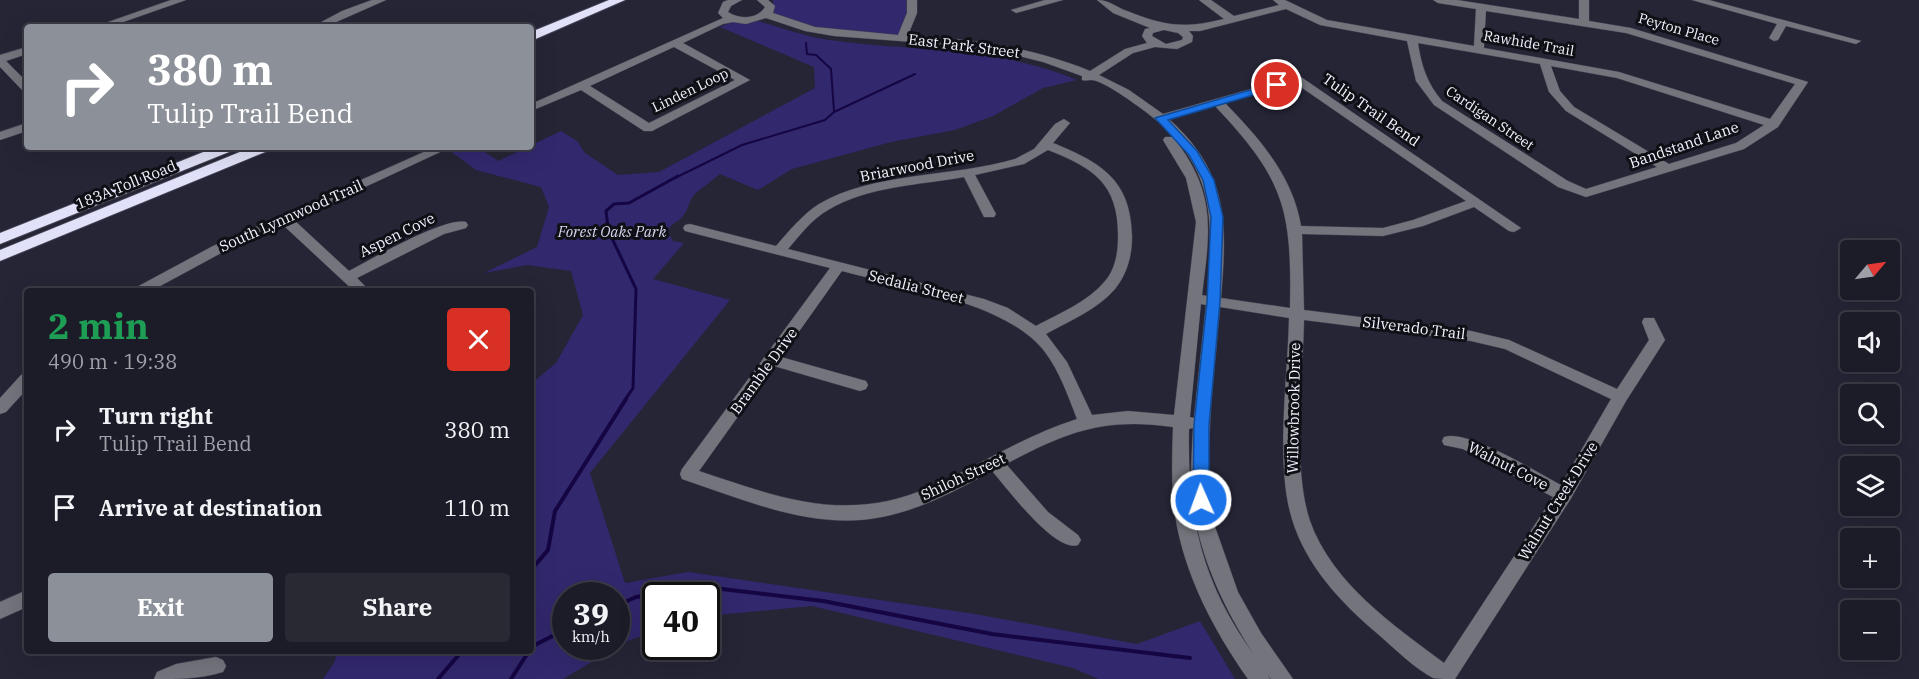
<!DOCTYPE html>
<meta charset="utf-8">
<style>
body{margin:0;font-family:"IBM Plex Serif",serif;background:#292934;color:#f1f3f6;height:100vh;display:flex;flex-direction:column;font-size:22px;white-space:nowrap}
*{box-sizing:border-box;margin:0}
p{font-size:20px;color:#a0a1a8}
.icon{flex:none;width:33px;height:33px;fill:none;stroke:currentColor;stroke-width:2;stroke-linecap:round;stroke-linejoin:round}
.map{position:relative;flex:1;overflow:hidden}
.details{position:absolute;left:24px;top:288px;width:510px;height:366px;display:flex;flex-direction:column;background:#1c1c28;border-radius:6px;box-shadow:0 6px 24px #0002,0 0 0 2px #3a3a45}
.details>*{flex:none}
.guide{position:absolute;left:24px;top:24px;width:510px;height:126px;border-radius:6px;box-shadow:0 6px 24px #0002,0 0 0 2px #3a3a45;background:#8c9099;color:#fff;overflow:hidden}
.needle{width:39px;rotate:61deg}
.buttons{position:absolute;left:1840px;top:240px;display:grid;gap:12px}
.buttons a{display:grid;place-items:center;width:60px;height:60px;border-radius:6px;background:#1c1c28;box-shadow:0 6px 24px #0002,0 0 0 2px #3a3a45;font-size:30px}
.speed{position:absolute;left:552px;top:582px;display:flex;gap:12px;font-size:30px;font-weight:700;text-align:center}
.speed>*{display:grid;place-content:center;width:78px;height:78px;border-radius:50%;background:#1c1c28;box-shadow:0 6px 24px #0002,0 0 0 2px #3a3a45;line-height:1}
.speed small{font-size:15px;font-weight:400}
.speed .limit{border:3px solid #111;border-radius:9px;background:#fff;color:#111}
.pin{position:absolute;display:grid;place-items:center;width:51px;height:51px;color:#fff;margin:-26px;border:3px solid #fff;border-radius:50%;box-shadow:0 2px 6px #0007}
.me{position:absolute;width:66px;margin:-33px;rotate:358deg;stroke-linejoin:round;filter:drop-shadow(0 0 4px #0008)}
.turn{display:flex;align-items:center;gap:21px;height:126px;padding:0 24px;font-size:27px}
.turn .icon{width:78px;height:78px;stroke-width:2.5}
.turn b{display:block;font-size:42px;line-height:51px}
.round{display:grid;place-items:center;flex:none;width:63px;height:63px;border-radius:6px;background:#292934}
.headline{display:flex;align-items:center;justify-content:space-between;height:102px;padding:0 24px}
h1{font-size:36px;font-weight:800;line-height:45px;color:#1e9e55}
.action{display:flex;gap:12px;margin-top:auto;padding:12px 24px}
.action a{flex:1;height:69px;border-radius:6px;background:#8c9099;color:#fff;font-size:24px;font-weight:800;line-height:69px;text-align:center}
.action a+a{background:#292934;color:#f1f3f6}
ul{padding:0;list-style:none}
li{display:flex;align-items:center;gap:18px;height:78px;padding:0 24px}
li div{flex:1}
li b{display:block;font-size:22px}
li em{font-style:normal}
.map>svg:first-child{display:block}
</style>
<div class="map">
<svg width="1919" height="679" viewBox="0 0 1919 679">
<rect width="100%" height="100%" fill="#252536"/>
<g fill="#32286e" fill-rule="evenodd">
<path d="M773 0H906L907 14 899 34 894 35 829 30 778 17 774 13Z"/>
<path d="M758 21C782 28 804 36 829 40 916 52 993 45 1077 80L1043 88 993 116 955 130 891 142 792 169 758 190 720 174C712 181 702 187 694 195 689 201 688 210 683 216 675 226 662 224 673 241L684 243 653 279 730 300 590 473 625 583 688 572 975 614 1137 644 1200 621 1235 679H1098L1073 668 812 606 707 616 706 596H656L655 631 625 642 563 679H323L335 661 337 651H531V384L556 363 583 315 571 271 527 265 484 273 537 247 549 207 541 187 476 170 449 150C469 141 482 149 498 161L561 131 577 141 585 153 618 175 659 172 815 88 814 67 720 27 732 22ZM566 596H616V646H566Z"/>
</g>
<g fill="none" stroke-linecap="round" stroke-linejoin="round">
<g stroke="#150643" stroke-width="2">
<path d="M806 43 807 54 816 55 831 69 834 111"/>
<path d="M675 178 742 145 825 120 834 112 915 74"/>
</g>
<g stroke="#150643" stroke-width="3">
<path d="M608 228 606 211 614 204 629 203 678 176"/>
<path d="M610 234 636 289 633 388 625 400"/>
</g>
<g stroke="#150643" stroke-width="4">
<path d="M531 570 548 550 555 511 626 399"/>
<path d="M616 606 636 597 705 587 823 601 992 634 1190 658"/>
<path d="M531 647 566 629"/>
<path d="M438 679 462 651"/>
<path d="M511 679 529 651"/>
</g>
<g stroke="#424252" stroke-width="1">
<g id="minor">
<path d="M171 0H186L109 27H94Z"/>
<path d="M372 0H386L325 27H312L342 11Z"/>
<path d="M728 0H742L731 6 728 12C740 20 758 19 765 7L757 0H768L775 6 773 13 815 27 898 35 907 13V0H917V13L908 35C970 39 1032 47 1090 71L1125 49 1147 43 1142 36 1145 29 1150 28 1113 13 1097 0C1110 0 1115 7 1127 11 1165 26 1183 29 1224 19L1199 0H1211L1234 16 1279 5 1273 0H1285L1327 20 1474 46 1476 9 1438 3 1433 0H1457L1579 19V0H1589V21L1631 28 1808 82 1778 127 1744 149 1586 197 1558 187 1434 105 1416 81 1407 41 1320 25 1286 9 1200 31H1189L1193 36 1192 42 1177 49 1155 47 1133 53 1099 75 1129 90 1163 114 1293 77H1301L1521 228 1514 232 1509 231 1474 207 1423 226 1383 236 1302 234 1304 310 1471 331 1509 340 1617 389 1649 340 1642 322 1644 318H1654L1665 340 1626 401 1570 500 1455 679C1449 679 1439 679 1433 678 1414 668 1395 649 1379 635 1342 604 1306 566 1292 519 1275 465 1288 376 1289 318L1220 307 1211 404 1208 465 1210 500 1214 524 1238 592 1261 633 1293 679H1271L1268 675 1270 679H1248C1214 631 1184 574 1175 515 1171 486 1172 456 1173 427 1104 417 1066 432 1006 464L1048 512 1078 535 1081 540 1078 545C1055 553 1007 488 992 471 957 490 922 509 882 517 814 531 745 500 682 479L680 474 682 469 830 268 685 231 683 228 685 225 690 224 776 246C789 231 802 215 819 204 873 172 955 177 1015 159L1034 149 1055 124 1064 119 1070 123 1053 143C1102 163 1131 180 1132 237 1132 256 1127 274 1115 289 1097 310 1069 321 1046 334L1067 362 1092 415 1128 411 1174 415 1196 222 1186 178 1163 140 1165 137H1173C1217 193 1210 230 1202 295L1207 296C1214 215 1215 165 1146 112 1135 104 1103 80 1091 80 1088 80 1085 81 1082 80V76L1043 62 1003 52 952 45 834 36 805 31 766 18 746 24 733 22 723 24 683 43 750 80 652 131H644L581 90 531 111V104L723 18 718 13 723 2ZM1486 11 1626 33 1795 84 1770 119 1619 72 1484 48ZM1164 30 1178 33 1183 37 1182 40 1166 44 1152 36 1153 33ZM1418 43 1540 64 1549 92 1566 111 1657 167 1586 189 1568 181 1442 101C1427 83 1421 65 1418 43ZM674 47 735 80 649 123 590 86ZM1551 66 1617 78 1764 125 1736 143 1669 164 1574 107 1560 91ZM1295 83 1466 201 1413 220 1383 228 1301 226C1293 176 1259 138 1225 103ZM1215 106C1284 179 1292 208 1290 308L1221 298C1227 223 1229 173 1169 119ZM1048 150C1094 168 1119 184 1118 238 1118 253 1115 270 1105 281 1088 302 1060 313 1036 326L1008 308 984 299 788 249C800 235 812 219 828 210 868 186 920 185 964 177L984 217H994L996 214 975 175 1024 164ZM842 271C901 287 1007 302 1045 352 1060 372 1068 396 1077 419 1026 435 982 464 933 486 847 524 783 499 699 471L774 366 860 391 866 389 868 385 866 381 781 357ZM1201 304 1206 305 1194 418 1190 417ZM1304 320 1471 341 1505 349 1611 399 1561 485C1536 472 1468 429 1444 437L1442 441 1444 445 1463 449 1553 497 1444 663C1393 625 1332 583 1310 521 1292 468 1303 377 1304 320ZM1193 428C1192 451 1190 474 1192 497 1198 554 1224 609 1255 656 1202 584 1187 517 1189 429Z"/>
<path d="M1045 0H1063L1016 13 1011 10Z"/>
<path d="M1692 0H1709L1861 41 1856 44 1786 26 1778 40 1774 41 1769 38 1777 24Z"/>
<path d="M27 47V54L6 61 27 82V92L23 91 0 67V55Z"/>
<path d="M27 123V131L0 140V132Z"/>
<path d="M435 147H451L294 220 349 271C372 259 444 217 466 222L468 225 466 228 444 234 357 278 370 291H354L283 225 223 252 151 291H133L135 288 213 246Z"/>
<path d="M27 373V389L6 412 0 414V398L21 375Z"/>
<path d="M27 590V607L0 619V602Z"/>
<path d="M216 657 223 660 226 666 223 672C201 679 177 679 154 679L157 672 176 664Z"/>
</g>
</g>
<g stroke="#424252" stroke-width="2">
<g id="highway">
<path d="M609 0H625L531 41V32Z"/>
<path d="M216 147H236L234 150 0 244V233Z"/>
<path d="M252 147H272L270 150 0 261V250Z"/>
</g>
</g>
<use href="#minor" fill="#74747d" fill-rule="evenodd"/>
<use href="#highway" fill="#e1e2f9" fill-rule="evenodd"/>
</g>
<path fill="#1a73e8" stroke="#114b97" stroke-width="1.5" d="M1277 82 1281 83V87L1168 120 1197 151 1214 180 1223 217 1220 302 1209 425V500L1207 505 1201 507 1196 505 1193 500 1194 425 1207 302 1211 217 1203 180 1189 155 1155 118Z"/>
<g text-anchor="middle" stroke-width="6" stroke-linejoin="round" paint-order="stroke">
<g font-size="14" fill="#f3f3ff" stroke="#0f0f16">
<text transform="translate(1679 29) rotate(16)" y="5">Peyton Place</text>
<text transform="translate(1529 43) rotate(10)" y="5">Rawhide Trail</text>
<text transform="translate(690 90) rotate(-26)" y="5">Linden Loop</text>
<text transform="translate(1490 118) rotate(34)" y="5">Cardigan Street</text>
</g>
<g font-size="15" fill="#f3f3ff" stroke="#0f0f16">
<text transform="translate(964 46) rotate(7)" y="5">East Park Street</text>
<text transform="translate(1371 110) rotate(35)" y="5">Tulip Trail Bend</text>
<text transform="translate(1684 145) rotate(-19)" y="5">Bandstand Lane</text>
<text transform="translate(917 166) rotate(-11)" y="5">Briarwood Drive</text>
<text transform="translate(126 185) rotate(-22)" y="5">183A Toll Road</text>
<text transform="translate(291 216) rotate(-24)" y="5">South Lynnwood Trail</text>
<text transform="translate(397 235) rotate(-26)" y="5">Aspen Cove</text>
<text transform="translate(916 287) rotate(14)" y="5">Sedalia Street</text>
<text transform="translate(1414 328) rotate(7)" y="5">Silverado Trail</text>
<text transform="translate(764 371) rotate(-54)" y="5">Bramble Drive</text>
<text transform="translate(1294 408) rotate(-89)" y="5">Willowbrook Drive</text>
<text transform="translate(1508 466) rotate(27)" y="5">Walnut Cove</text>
<text transform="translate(963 477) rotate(-25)" y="5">Shiloh Street</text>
<text transform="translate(1558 501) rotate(-58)" y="5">Walnut Creek Drive</text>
</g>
<g font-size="15" font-style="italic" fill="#d4d4ec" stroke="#0f0f16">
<text x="612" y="237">Forest Oaks Park</text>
</g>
</g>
</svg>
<div class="buttons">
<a><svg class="needle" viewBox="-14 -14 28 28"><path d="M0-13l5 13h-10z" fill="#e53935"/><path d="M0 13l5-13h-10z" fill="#a0a1a8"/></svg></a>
<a><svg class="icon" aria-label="sound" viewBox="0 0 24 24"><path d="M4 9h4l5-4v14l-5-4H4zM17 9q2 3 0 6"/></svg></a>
<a><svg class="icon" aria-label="search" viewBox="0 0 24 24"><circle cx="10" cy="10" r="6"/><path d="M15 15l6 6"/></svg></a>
<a><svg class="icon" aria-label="layers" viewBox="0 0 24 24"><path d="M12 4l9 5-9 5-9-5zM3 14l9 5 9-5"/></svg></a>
<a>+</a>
<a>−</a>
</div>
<div class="speed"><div>39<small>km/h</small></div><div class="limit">40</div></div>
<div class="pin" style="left:1277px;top:85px;background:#d93025"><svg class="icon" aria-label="arrive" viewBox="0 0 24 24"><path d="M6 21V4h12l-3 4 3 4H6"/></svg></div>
<svg class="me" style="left:1201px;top:500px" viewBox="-20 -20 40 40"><circle r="17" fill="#1a73e8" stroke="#fff" stroke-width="3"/><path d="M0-11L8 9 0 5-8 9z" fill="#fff"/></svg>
<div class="guide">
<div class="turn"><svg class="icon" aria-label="right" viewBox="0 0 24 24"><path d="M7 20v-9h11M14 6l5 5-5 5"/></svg><div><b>380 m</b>Tulip Trail Bend</div></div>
</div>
<section class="details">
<div class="headline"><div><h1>2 min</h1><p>490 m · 19:38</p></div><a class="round" style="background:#d93025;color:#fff"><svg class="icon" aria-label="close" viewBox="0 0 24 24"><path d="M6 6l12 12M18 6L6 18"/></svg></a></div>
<ul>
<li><svg class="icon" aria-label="right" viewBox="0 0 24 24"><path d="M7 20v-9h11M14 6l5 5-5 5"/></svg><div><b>Turn right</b><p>Tulip Trail Bend</p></div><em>380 m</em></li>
<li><svg class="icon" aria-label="arrive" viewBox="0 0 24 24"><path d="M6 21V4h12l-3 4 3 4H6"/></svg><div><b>Arrive at destination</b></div><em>110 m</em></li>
</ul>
<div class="action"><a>Exit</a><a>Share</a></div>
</section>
</div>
